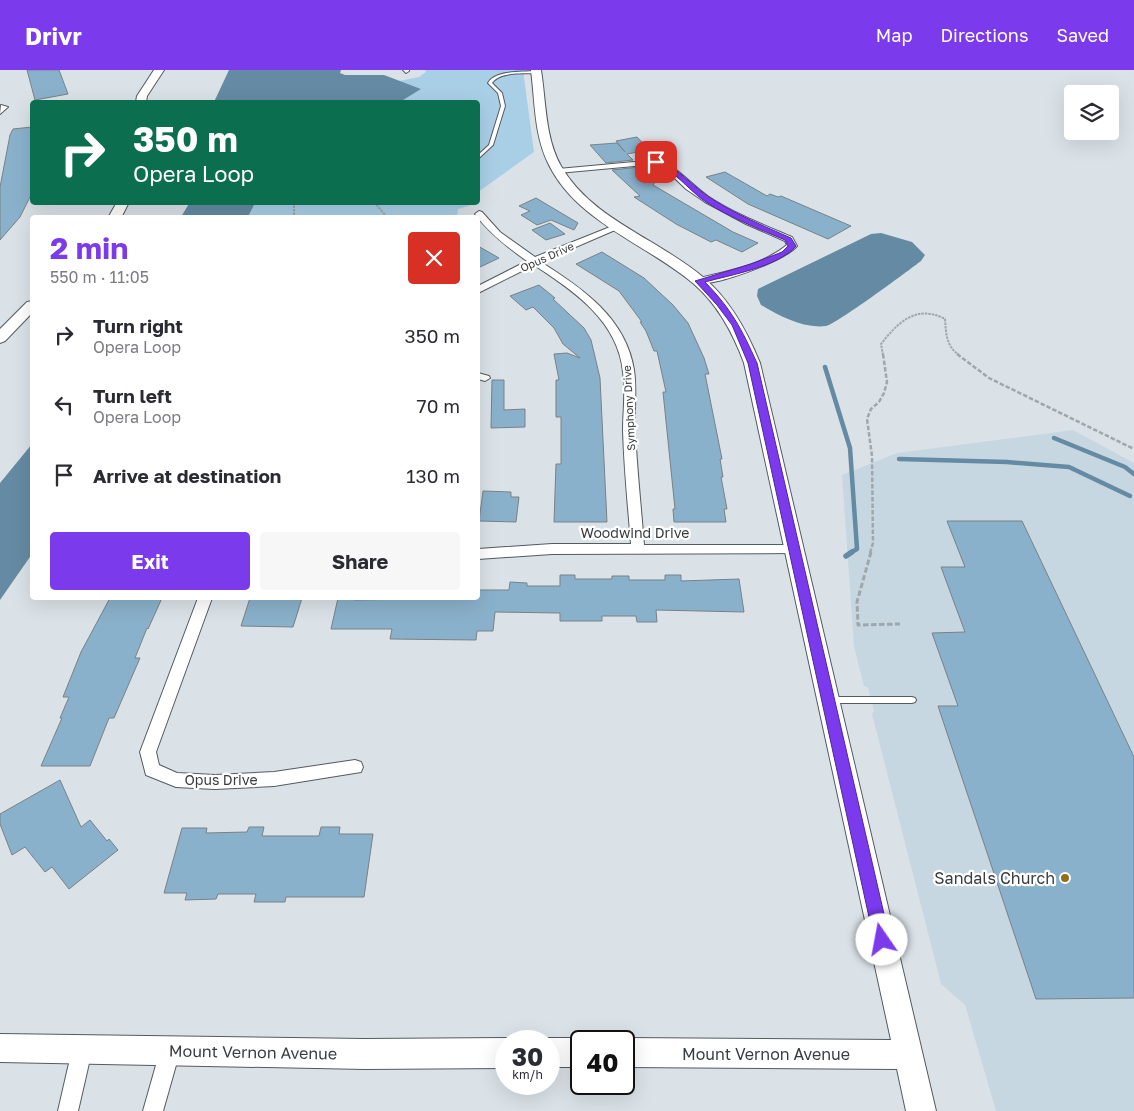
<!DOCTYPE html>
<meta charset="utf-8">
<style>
body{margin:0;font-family:"Golos Text",sans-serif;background:#f7f7f7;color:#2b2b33;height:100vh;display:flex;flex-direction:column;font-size:19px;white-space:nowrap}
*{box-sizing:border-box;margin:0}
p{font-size:16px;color:#7c7c81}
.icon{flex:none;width:28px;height:28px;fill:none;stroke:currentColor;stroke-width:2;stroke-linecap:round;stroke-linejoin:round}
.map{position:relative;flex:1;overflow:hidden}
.details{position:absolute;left:30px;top:145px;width:450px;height:385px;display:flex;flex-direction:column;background:#fff;border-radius:5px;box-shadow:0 5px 20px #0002}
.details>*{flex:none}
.top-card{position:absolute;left:30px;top:30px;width:450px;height:105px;border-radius:5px;box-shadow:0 5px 20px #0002;background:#0b6e4f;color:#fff;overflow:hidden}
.tools{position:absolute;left:1064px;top:15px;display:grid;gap:10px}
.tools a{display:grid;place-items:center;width:55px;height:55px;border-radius:5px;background:#fff;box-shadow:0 5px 20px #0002;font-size:25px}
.speed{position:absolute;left:495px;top:960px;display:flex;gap:10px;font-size:25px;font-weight:700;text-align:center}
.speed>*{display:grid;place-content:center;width:65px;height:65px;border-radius:50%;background:#fff;box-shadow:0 5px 20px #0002;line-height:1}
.speed small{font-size:12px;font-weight:400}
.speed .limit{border:2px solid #111;border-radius:8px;background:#fff;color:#111}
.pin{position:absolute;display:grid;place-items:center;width:42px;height:42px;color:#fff;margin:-21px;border-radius:10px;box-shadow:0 2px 8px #0006}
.me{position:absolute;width:55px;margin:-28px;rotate:348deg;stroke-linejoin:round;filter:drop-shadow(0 0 4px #0008)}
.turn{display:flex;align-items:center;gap:18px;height:105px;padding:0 20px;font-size:22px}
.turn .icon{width:65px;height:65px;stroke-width:2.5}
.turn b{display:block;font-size:35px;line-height:42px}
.round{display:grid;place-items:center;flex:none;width:52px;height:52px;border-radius:5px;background:#f7f7f7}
.overview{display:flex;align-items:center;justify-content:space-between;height:85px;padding:0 20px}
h1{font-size:30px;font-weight:700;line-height:38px;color:#7c3aed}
.cta{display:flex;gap:10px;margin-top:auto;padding:10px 20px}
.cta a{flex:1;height:58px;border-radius:5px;background:#7c3aed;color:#fff;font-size:20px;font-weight:700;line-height:58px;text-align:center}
.cta a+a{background:#f7f7f7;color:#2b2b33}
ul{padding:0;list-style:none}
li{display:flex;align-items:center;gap:15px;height:70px;padding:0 20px}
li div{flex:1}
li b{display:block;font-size:19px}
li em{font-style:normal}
header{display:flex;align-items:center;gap:30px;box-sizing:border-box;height:70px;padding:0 25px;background:#7c3aed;color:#fff}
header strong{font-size:24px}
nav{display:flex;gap:28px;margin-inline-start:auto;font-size:18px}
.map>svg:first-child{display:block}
</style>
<header>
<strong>Drivr</strong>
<nav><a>Map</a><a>Directions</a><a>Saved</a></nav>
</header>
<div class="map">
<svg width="1134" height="1041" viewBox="0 0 1134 1041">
<rect width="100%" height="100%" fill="#dae2e8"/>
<path fill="#c7d7e2" d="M1073 360 1134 393V1041H996L965 935 941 914 872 644 874 641 868 618 864 616 854 577 842 405 897 383Z"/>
<g fill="#a9cfe7">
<path d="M425 0H523L534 82 478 122V32H400L421 19 399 11 419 7 426 2Z"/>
<path d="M255 133H477L458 139 457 147 248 148Z"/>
</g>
<g fill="#648ba3">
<path d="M229 0H341L340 3 345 5H384L421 19 400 32H214Z"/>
<path d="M190 132H255V133L248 147H181Z"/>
<path d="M881 163 912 172 925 185 921 191C908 201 835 255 826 256 803 259 780 246 761 235L757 226 758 219 871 164Z"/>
<path d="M32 374V484L0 530V413Z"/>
</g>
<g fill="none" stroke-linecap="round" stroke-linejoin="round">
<g stroke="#648ba3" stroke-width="4.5">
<path d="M825 297 850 378 857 479 850 483"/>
<path d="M1054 368 1125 397 1134 404"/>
<path d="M899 389 1007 392 1069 397 1130 426"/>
</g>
<path stroke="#648ba3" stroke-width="5.5" d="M846 486 852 482"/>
</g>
<g fill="#8ab1cb" stroke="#798187">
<path d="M27 0H59L68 24 35 30Z"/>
<path d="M32 57V123L20 147 0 170V117L10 65 13 59Z"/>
<path d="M637 67 649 80 627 84 633 90 606 93 590 75 617 73 625 82 616 71Z"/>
<path d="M640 97 655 112 653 115 733 162 758 173 742 182 716 170 711 172 676 154 634 127 640 126 612 100Z"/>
<path d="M725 102 767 126 770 124 778 127 781 126 851 156 828 169 748 134 706 107Z"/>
<path d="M536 128 578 153 574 160 551 150 537 155 521 145 530 141 519 136Z"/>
<path d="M550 153 565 164 546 170 532 160Z"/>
<path d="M478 176 499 188 478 198Z"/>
<path d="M602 182 644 208 673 235 688 253 704 288 709 304H705L722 389H720L723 407H721L727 439H724L726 452H674L673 439H675L663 322H666L657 281H654L646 261 640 252H642L619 221 576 194Z"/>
<path d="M539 215 555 228 553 229 584 258 591 270 600 308 607 452H554L556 394H561V347H556V310H559L554 284 567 283 580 288 563 274 554 258 533 237 526 240 510 226Z"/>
<path d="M492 310H504V340L525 339V357L491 358Z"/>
<path d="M483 421 511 422V427H519L516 452 479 451Z"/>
<path d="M947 451H1022L1134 687V928L1036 929 938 636H958L932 563 965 562 941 497H965Z"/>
<path d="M560 505H575V509H612V506H629V510H665V505H681V511L739 509 744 542 656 540 657 552H637L636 546H602V551H560V543L495 542 493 561H477L476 570 390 569 392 559H331L338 528H355L354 530 478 528V520H509L510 512 527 513V516H560Z"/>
<path d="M110 528H162L148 559 147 558 135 588H140L114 648H109L90 696H41L62 648H60L69 627H63L81 582Z"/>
<path d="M250 528H302L293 557 241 556Z"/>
<path d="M60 710 81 757 90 750 107 771 109 769 118 780 69 819 52 797 45 802 25 777 12 785 0 754V744Z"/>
<path d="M249 757H264L262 766H319L321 757H340L339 764H373L364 827H286L285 832H254L256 824H218L216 829 185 830 187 823H164L182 758H207L206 763 247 762Z"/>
</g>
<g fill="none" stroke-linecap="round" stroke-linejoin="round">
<g stroke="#535b60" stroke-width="2">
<g id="lane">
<path d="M536 1 537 3C524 4 500 1 492 13L502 23 505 36 493 75 479 88H478V85L489 75 501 36 498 23 488 13C495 0 522 2 536 1Z"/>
<path d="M830 627H912L915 628 916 630 915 632 912 633H830L827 632 826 630 827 628Z"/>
</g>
</g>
<g stroke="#535b60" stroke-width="2">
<g id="street">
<path d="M403 0H409V1L406 3Z"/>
<path d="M1 35 8 37 0 44Z"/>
<path d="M656 90C677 95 691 115 709 127 735 144 764 155 792 167L797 176C784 191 714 217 696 213V209C727 201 761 196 787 175L785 171 746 154 705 132 686 119 663 97 656 94 558 103 554 101 558 99Z"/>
<path d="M479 141 482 142 500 162 535 187 615 155 618 154 622 157 541 192C582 218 626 248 634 300 637 321 634 341 635 361 637 399 641 437 644 475H793L798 477 800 480 798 483 552 484 478 489V479L552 474H631C628 436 624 398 623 360 623 341 626 322 623 302 618 251 574 221 534 195L478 223V216L527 191C507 177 489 163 475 144Z"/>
<path d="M478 303 489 306 490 308 485 311 478 309Z"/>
<path d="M198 528H212L156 682 159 695 177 703 215 705 274 702 355 690 361 692 363 697 361 702 274 716 215 719 176 717 146 705 140 682Z"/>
<path d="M82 970 89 973 92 980 78 1041H58L72 980 75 973Z"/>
<path d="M170 971 177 974 180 981 163 1041H143L160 981 163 974Z"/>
</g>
</g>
<g stroke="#535b60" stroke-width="2">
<g id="secondary">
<path d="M154 0H164L147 26 146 32H136L137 26Z"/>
<path d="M531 0H541C546 31 545 68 561 96 592 150 659 169 704 208 730 230 747 261 760 293L936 1041H906L897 999 624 997V971H617L624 968 891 970 744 293C733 263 718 235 694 214 647 174 576 152 548 93 534 64 535 31 531 0Z"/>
<path d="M117 132H129L121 148H108Z"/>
<path d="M32 231V243L5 271 0 273V259L27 232Z"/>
<path d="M0 964 365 969 506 968 513 971H506V998L365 999 0 992Z"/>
<path d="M549 968H581L588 971H581V997H549V971H542Z"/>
</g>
</g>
<g stroke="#a0a7ab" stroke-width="2" stroke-dasharray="2.5 1" stroke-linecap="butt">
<path d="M294 132V148"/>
<path d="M374 132 388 148"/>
<path d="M883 285 881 274C898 252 917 234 945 249 946 263 946 276 959 285"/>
</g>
<g stroke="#a0a7ab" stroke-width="2.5" stroke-dasharray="4.5 2" stroke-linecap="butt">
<path d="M957 284 989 308 1134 379"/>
<path d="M870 483 873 473 872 386 867 349 871 339 879 332 884 323 887 312 883 284"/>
</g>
<path stroke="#a0a7ab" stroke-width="3" stroke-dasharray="5.5 2.5" stroke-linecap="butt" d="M871 482 857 532 858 555 900 554"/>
<use href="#lane" fill="#fff" fill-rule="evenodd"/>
<use href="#street" fill="#fff" fill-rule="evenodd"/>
<use href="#secondary" fill="#fff" fill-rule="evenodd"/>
</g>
<path fill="#7c3aed" stroke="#51269a" d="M656 90C678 96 692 117 712 129 737 145 764 156 791 168L796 176C778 197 730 205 705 212 732 240 741 258 757 293L890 870 887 876 882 878 876 876 874 870 748 293 732 255 717 235 695 211 751 194 782 182 788 176 785 170C759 159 731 148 706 132 688 120 674 99 654 93L653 92Z"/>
<circle fill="#917016" stroke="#fff" stroke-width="2" cx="1065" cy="808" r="5"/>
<g text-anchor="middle" stroke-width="4.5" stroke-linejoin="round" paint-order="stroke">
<g font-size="11" fill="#393d3f" stroke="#fff">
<text transform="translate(547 187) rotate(-24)" y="4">Opus Drive</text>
<text transform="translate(629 338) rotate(-93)" y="4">Symphony Drive</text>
</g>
<g font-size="14" fill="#393d3f" stroke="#fff">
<text x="635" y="468">Woodwind Drive</text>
<text x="221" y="715">Opus Drive</text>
</g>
<g font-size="16" fill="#393d3f" stroke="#fff" text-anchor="end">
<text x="1055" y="814">Sandals Church</text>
</g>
<g font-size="16" fill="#393d3f" stroke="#fff">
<text transform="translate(253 982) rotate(1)" y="6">Mount Vernon Avenue</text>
<text x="766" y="990">Mount Vernon Avenue</text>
</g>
</g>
</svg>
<div class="tools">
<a><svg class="icon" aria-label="layers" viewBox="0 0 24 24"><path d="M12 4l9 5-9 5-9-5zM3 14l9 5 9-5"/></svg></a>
</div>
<div class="speed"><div>30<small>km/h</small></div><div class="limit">40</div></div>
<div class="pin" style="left:656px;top:92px;background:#d93025"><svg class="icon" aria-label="arrive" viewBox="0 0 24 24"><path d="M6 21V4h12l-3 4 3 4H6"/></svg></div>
<svg class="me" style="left:882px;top:870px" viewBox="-20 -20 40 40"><circle r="19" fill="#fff"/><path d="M0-13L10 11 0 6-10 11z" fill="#7c3aed"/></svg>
<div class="top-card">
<div class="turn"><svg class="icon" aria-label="right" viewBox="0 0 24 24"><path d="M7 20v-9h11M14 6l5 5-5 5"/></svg><div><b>350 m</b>Opera Loop</div></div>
</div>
<section class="details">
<div class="overview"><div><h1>2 min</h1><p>550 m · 11:05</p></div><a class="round" style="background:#d93025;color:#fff"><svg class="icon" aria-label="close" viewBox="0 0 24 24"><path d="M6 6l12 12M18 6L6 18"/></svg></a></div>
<ul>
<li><svg class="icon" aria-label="right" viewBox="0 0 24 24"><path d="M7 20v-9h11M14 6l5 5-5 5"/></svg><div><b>Turn right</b><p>Opera Loop</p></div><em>350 m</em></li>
<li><svg class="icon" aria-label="left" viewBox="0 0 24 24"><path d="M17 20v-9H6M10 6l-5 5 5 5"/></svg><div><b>Turn left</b><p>Opera Loop</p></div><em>70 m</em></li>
<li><svg class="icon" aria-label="arrive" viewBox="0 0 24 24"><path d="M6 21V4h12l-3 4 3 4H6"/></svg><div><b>Arrive at destination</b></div><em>130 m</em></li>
</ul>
<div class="cta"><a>Exit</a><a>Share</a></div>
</section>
</div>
